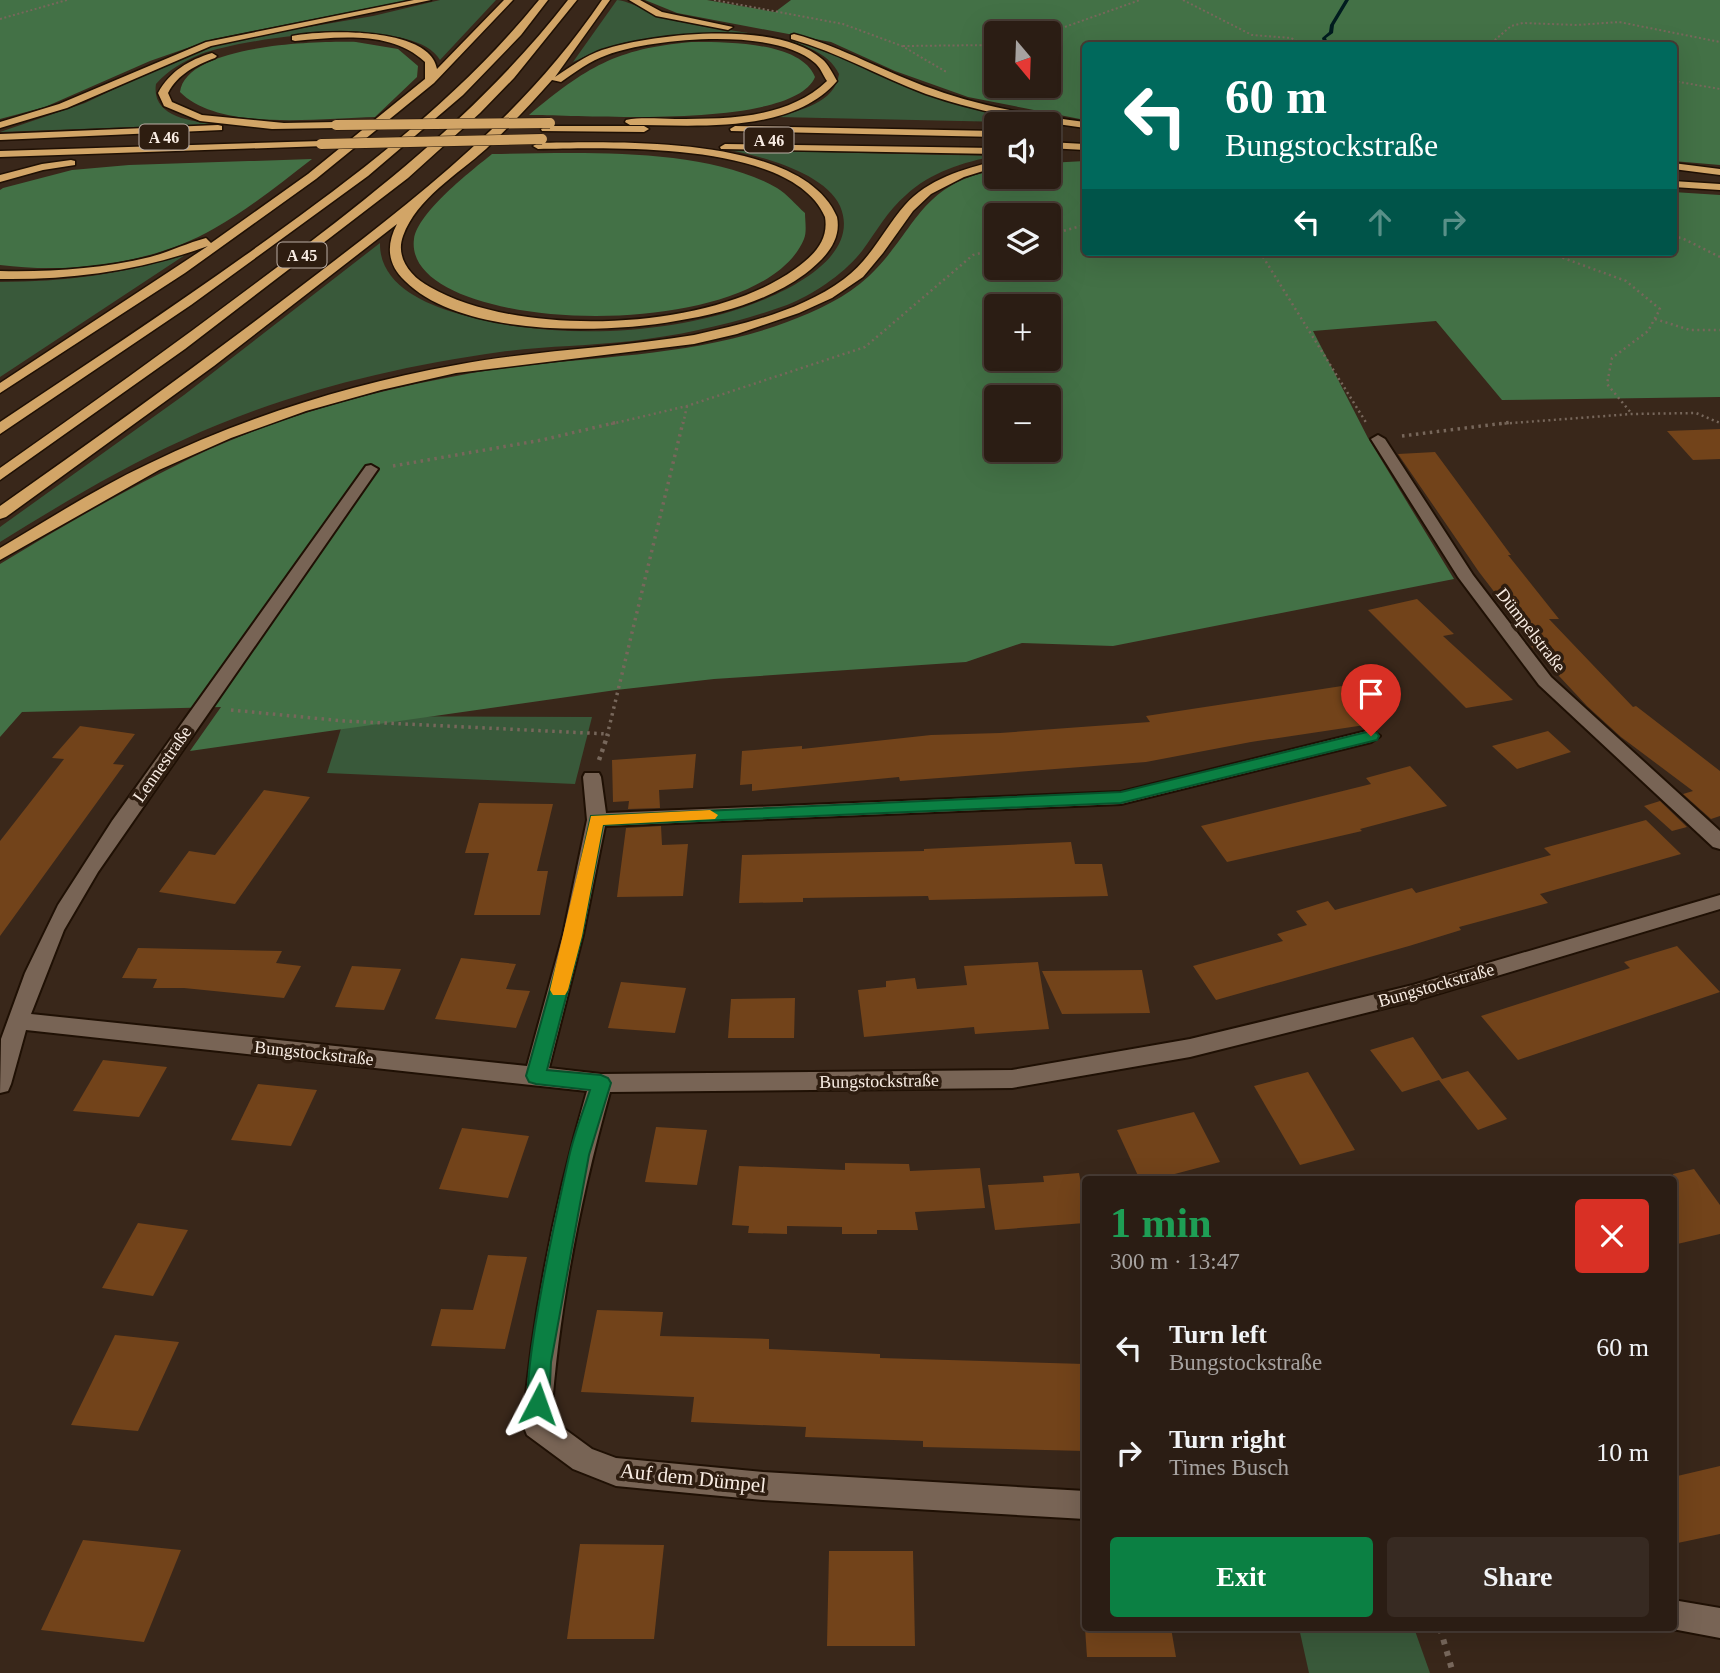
<!DOCTYPE html>
<meta charset="utf-8">
<style>
body{margin:0;font-family:"Times New Roman",serif;background:#372a22;color:#f1f3f6;height:100vh;display:flex;flex-direction:column;font-size:26px;white-space:nowrap}
*{box-sizing:border-box;margin:0}
p{font-size:23px;color:#a6a2a0}
.icon{flex:none;width:38px;height:38px;fill:none;stroke:currentColor;stroke-width:2;stroke-linecap:round;stroke-linejoin:round}
.map{position:relative;flex:1;overflow:hidden}
.drawer{position:absolute;left:1082px;top:1176px;width:595px;height:455px;display:flex;flex-direction:column;background:#2b1d14;border-radius:7px;box-shadow:0 7px 28px #0002,0 0 0 2px #473b34}
.drawer>*{flex:none}
.banner{position:absolute;left:1082px;top:42px;width:595px;height:214px;border-radius:7px;box-shadow:0 7px 28px #0002,0 0 0 2px #473b34;background:#00695c;color:#fff;overflow:hidden}
.needle{width:46px;rotate:161deg}
.controls{position:absolute;left:984px;top:21px;display:grid;gap:14px}
.controls a{display:grid;place-items:center;width:77px;height:77px;border-radius:7px;background:#2b1d14;box-shadow:0 7px 28px #0002,0 0 0 2px #473b34;font-size:35px}
.pin{position:absolute;display:grid;place-items:center;width:60px;height:60px;color:#fff;margin:-72px -30px;border-radius:50% 50% 50% 0;rotate:-45deg;box-shadow:0 0 7px #0007}
.pin .icon{rotate:45deg}
.me{position:absolute;width:77px;margin:-38px;rotate:4deg;stroke-linejoin:round;filter:drop-shadow(0 0 5px #0008)}
.turn{display:flex;align-items:center;gap:24px;height:147px;padding:0 28px;font-size:32px}
.turn .icon{width:91px;height:91px;stroke-width:2.5}
.turn b{display:block;font-size:49px;line-height:60px}
.lanes{display:flex;align-items:center;height:66px;padding:0 28px;background:#0003;justify-content:center;gap:35px;direction:ltr}
.lanes .off{opacity:.35}
.round{display:grid;place-items:center;flex:none;width:74px;height:74px;border-radius:7px;background:#372a22}
.headline{display:flex;align-items:center;justify-content:space-between;height:119px;padding:0 28px}
h1{font-size:42px;font-weight:600;line-height:52px;color:#1e9e55}
.cta{display:flex;gap:14px;margin-top:auto;padding:14px 28px}
.cta a{flex:1;height:80px;border-radius:7px;background:#0b8043;color:#fff;font-size:28px;font-weight:600;line-height:80px;text-align:center}
.cta a+a{background:#372a22;color:#f1f3f6}
ul{padding:0;list-style:none}
li{display:flex;align-items:center;gap:21px;height:105px;padding:0 28px}
li div{flex:1}
li b{display:block;font-size:26px}
li em{font-style:normal}
.map>svg:first-child{display:block}
</style>
<div class="map">
<svg width="1720" height="1673" viewBox="0 0 1720 1673">
<rect width="100%" height="100%" fill="#39271a"/>
<g fill="#39593a">
<path d="M440 0H496L440 60C412 13 245 38 201 54 184 61 168 70 156 84 151 116 190 121 214 124L0 132 85 103 192 52 244 38 373 16Z"/>
<path d="M617 0C627 0 659 17 676 21 725 31 775 34 822 49 856 60 887 80 920 92 962 107 1005 116 1049 123L777 117C800 110 835 103 839 74 814 20 667 32 619 44 603 48 588 55 573 62Z"/>
<path d="M729 150 996 156C963 162 931 172 906 195 888 210 876 232 862 251 844 274 814 294 787 305 737 323 684 335 632 341 588 346 544 346 500 352 392 367 282 394 183 440 119 469 60 505 0 542V527L184 395 380 243C379 283 422 303 456 313 544 340 663 337 750 305 786 292 862 257 840 206 825 173 761 156 729 150Z"/>
<path d="M185 255 0 377V282C63 282 124 274 185 255Z"/>
<path d="M345 716 592 717 575 784 327 773Z"/>
<path d="M1299 1628H1414L1430 1673H1309Z"/>
</g>
<g fill="#437146" fill-rule="evenodd">
<path d="M0 0H409L213 39 150 61 45 107 0 119Z"/>
<path d="M645 0H707L775 12 791 0H1720V165L1673 161V46H1085V120L968 97 895 71 831 42 677 13ZM1048 33V86H996V33Z"/>
<path d="M356 42 398 49 418 66 417 77 375 117C322 118 219 132 180 92 186 44 319 41 356 42Z"/>
<path d="M691 42C724 42 801 41 815 77 793 130 582 115 529 115 587 67 615 49 691 42Z"/>
<path d="M492 154C576 153 704 146 777 188 787 194 796 205 805 213 805 220 807 232 804 239 759 348 401 335 414 239 418 212 471 171 492 154Z"/>
<path d="M312 159C281 183 250 208 215 228 153 264 71 274 0 265V190L3 188 72 170 129 165Z"/>
<path d="M1085 161V252H1673V192L1720 195V397L1502 400 1436 321 1313 331 1368 438 1454 579 1113 646 1022 643 966 662 714 679 616 690 190 751 221 707 22 712 0 737V564C63 526 126 489 193 457 281 415 377 390 472 373 577 355 687 360 787 322 816 311 847 297 869 276 917 230 919 184 996 170V177H1048V163ZM996 215H1048V268H996ZM996 306H1048V359H996ZM996 397H1048V450H996Z"/>
</g>
<g fill="none" stroke-linecap="round" stroke-linejoin="round">
<path fill="#011c1f" fill-rule="evenodd" d="M1345 0H1349L1334 25 1333 33 1326 38 1329 46H1324L1322 38 1329 32 1330 25Z"/>
</g>
<g fill="#72431a">
<path d="M1720 429V459L1693 460 1667 431Z"/>
<path d="M1435 452 1511 555H1508L1559 619H1549L1633 707 1636 706 1720 771V816L1711 819 1683 794 1693 791 1621 737 1587 706 1531 646 1535 645 1479 572 1398 454Z"/>
<path d="M1417 599 1454 634 1443 636 1513 700 1466 708 1368 610Z"/>
<path d="M1355 684 1385 722 1251 742 1146 762 900 781 899 777 752 791V784L740 785 742 751 802 746V749L931 735 1000 733 1150 722 1146 716Z"/>
<path d="M80 726 135 734 113 764 124 765 0 936V841L64 759 52 758Z"/>
<path d="M1548 731 1571 752 1517 769 1492 746Z"/>
<path d="M696 754 693 788 659 790 660 808 628 809 629 801 613 802 612 760Z"/>
<path d="M1410 766 1447 806 1360 829 1362 831 1227 862 1201 826 1371 784 1366 778Z"/>
<path d="M264 790 310 797 235 904 159 892 189 851 215 855Z"/>
<path d="M1660 801 1687 827 1672 831 1644 806Z"/>
<path d="M479 803 553 804 537 871H548L540 915H474L489 853H465Z"/>
<path d="M1646 820 1681 854 1540 894 1548 903 1459 927 1461 930 1409 946 1216 1000 1193 966 1283 941 1277 934 1307 925 1296 911 1328 901 1335 910 1412 888 1416 893 1551 855 1544 848Z"/>
<path d="M661 826 662 845 688 844 683 896 617 897 626 828Z"/>
<path d="M1071 842 1075 864H1102L1108 896 929 900 928 896 803 898V902L739 903 742 855 924 851V849Z"/>
<path d="M1677 946 1720 992 1518 1060 1481 1016 1630 968 1624 962Z"/>
<path d="M138 948 282 951 276 963 301 966 284 998 184 988H153L157 979 122 978Z"/>
<path d="M461 958 516 964 506 989 530 991 516 1028 435 1019Z"/>
<path d="M1038 962 1049 1029 975 1034 974 1027 864 1037 858 990 886 987V981L915 978 917 989 967 985 964 966Z"/>
<path d="M352 966 401 969 384 1010 335 1007Z"/>
<path d="M1142 970 1150 1013 1062 1014 1042 971Z"/>
<path d="M621 982 686 988 675 1033 608 1028Z"/>
<path d="M795 998 794 1038H728L731 999Z"/>
<path d="M1413 1037 1442 1079 1468 1071 1507 1119 1478 1130 1439 1080 1402 1092 1370 1050Z"/>
<path d="M103 1060 167 1067 139 1117 73 1111Z"/>
<path d="M1308 1072 1355 1150 1300 1165 1254 1086Z"/>
<path d="M258 1084 317 1090 291 1146 231 1140Z"/>
<path d="M1194 1112 1220 1162 1152 1180H1140L1117 1130Z"/>
<path d="M656 1127 707 1130 697 1185 645 1182Z"/>
<path d="M462 1128 529 1136 508 1198 439 1189Z"/>
<path d="M845 1163 909 1164 910 1171 980 1168 985 1208 915 1212 918 1230H877V1234H842V1227L787 1226V1234L748 1233 749 1226 732 1225 739 1166 845 1170Z"/>
<path d="M1694 1169 1720 1205V1234L1673 1245V1174Z"/>
<path d="M1079 1173 1085 1203V1223L995 1230 988 1185 1044 1182 1043 1176Z"/>
<path d="M138 1223 188 1230 153 1296 102 1288Z"/>
<path d="M488 1255 527 1257 505 1349 431 1346 441 1309 473 1310Z"/>
<path d="M597 1310 663 1312 660 1336 769 1339V1349L880 1354V1358L1085 1364V1451L923 1447V1441L805 1437 806 1427 691 1422 694 1397 581 1392Z"/>
<path d="M115 1335 179 1342 138 1431 71 1425Z"/>
<path d="M1720 1466V1534L1673 1544V1477Z"/>
<path d="M83 1540 181 1550 144 1642 41 1630Z"/>
<path d="M580 1544 664 1545 654 1639H567Z"/>
<path d="M829 1551H913L915 1646H827Z"/>
<path d="M1085 1628H1171L1176 1657H1087Z"/>
</g>
<g fill="none" stroke-linecap="round" stroke-linejoin="round">
<g stroke="#1f1004" stroke-width="4">
<g id="minor">
<path d="M1378 435 1385 439 1473 575 1551 677 1720 831V849L1713 847 1539 685 1458 577 1371 439Z"/>
<path d="M371 465 378 469 98 872 64 930 31 1014 527 1066 563 935 587 820 583 777 585 773H599L601 777 606 813 1121 792 1371 730 1380 736 1371 742 1121 804 605 826 583 935 549 1068 601 1074 1012 1070 1190 1039 1413 985 1720 895V909L1413 1001 1190 1057 1012 1088 610 1092C580 1199 559 1308 551 1419L592 1449 616 1458 763 1472 1085 1491V1519L763 1500 616 1486 573 1469 527 1435 523 1425C533 1311 555 1201 587 1091L26 1030 11 1084 8 1091 0 1093 1 1039 25 973 58 905 112 821 366 466Z"/>
<path d="M1673 1600 1720 1608V1638L1667 1628H1673Z"/>
</g>
</g>
<g stroke="#1f1004" stroke-width="3">
<g id="motorway">
<path d="M414 0H431L211 46 67 108 0 128V122L59 104 206 42Z"/>
<path d="M504 0H513L434 83 316 179 185 273 0 393V383L208 246C140 271 72 280 0 279V271C50 272 100 269 150 257 169 252 187 243 206 238L211 243 308 174 425 79V62C392 30 337 37 295 41L292 40V36C323 30 430 26 437 69Z"/>
<path d="M539 0H548L521 35 463 95 368 176 191 305 0 434V422C90 362 181 302 268 239 367 168 462 95 539 0Z"/>
<path d="M568 0H577L514 78 480 113 408 178 185 349 0 480V468C93 403 185 337 276 268 384 186 484 108 568 0Z"/>
<path d="M602 0H610L555 77C570 67 585 56 602 50 654 33 778 20 822 59 828 64 833 74 837 81 791 135 694 125 630 125L625 122 626 120C642 117 659 119 675 119 727 119 787 119 827 81 823 75 820 67 815 63 776 27 653 38 607 55 590 61 575 72 561 82L552 80C531 104 509 127 486 149 457 175 417 198 403 236 395 258 411 277 430 287 521 339 710 331 795 269 813 256 829 241 825 217 792 140 608 148 538 149L533 146 538 143C614 142 802 134 837 217 842 242 823 260 805 274 768 301 721 314 676 321 603 334 461 337 405 281 387 264 386 245 397 224L214 366 6 517 0 519V506C108 430 216 352 321 271 427 190 526 112 602 0Z"/>
<path d="M629 0H640L662 12 733 27 728 30 656 16Z"/>
<path d="M794 34C843 47 886 73 933 89 982 107 1034 115 1085 122V128C1031 121 978 112 926 94 880 77 838 52 791 39V35Z"/>
<path d="M212 53 217 56 215 58C196 65 178 74 168 93L172 102 202 115 284 123 336 122 341 125 336 128 272 129 200 121 164 106 158 93C170 71 189 60 212 53Z"/>
<path d="M218 125 222 126V130L0 140V134Z"/>
<path d="M546 126H644L649 129 644 132 542 131 541 129Z"/>
<path d="M735 126 996 131V137L731 131 730 129Z"/>
<path d="M321 141 325 142V146L0 157V151Z"/>
<path d="M1048 142 1085 144V150L1048 148Z"/>
<path d="M725 144 996 148V154L721 149 720 147Z"/>
<path d="M71 160 75 161V165L43 170 0 182V175L42 164Z"/>
<path d="M996 161V167L964 177 931 194 913 211 883 253 863 277 832 298 799 313 737 334 694 344 456 373 381 390 306 411 231 438 159 470 0 560V548C49 519 97 488 148 464 245 417 350 384 456 365 535 350 615 348 694 335 744 324 801 311 844 279 871 259 884 229 905 205 928 179 963 169 996 161Z"/>
<path d="M1673 163 1720 169V175L1673 169Z"/>
<path d="M1673 181 1720 184V190L1673 187Z"/>
</g>
</g>
<g stroke="#77675b" stroke-width="2" stroke-dasharray="2 2.5" stroke-linecap="butt">
<path d="M714 0 843 24 902 46 948 73"/>
<path d="M1183 0 1252 35 1291 38 1306 46"/>
<path d="M0 19 67 0"/>
<path d="M1048 33 1140 0"/>
<path d="M903 46 996 45"/>
<path d="M1488 46 1511 26 1523 23 1577 25 1619 22 1720 42"/>
<path d="M1673 81 1720 89"/>
</g>
<g stroke="#77675b" stroke-width="2.5" stroke-dasharray="2 3.5" stroke-linecap="butt">
<path d="M1048 235 1085 225"/>
<path d="M1673 237 1682 238 1720 257"/>
<path d="M1260 252 1367 424"/>
<path d="M1547 252 1626 281 1660 309 1648 331 1612 358 1607 384 1632 414"/>
<path d="M1655 319 1690 330H1720"/>
<path d="M611 424 687 406 865 347 973 255 996 249"/>
<path d="M683 424 687 406"/>
<path d="M1499 424 1632 414 1696 413 1720 423"/>
</g>
<g stroke="#77675b" stroke-width="3.5" stroke-dasharray="2.5 4.5" stroke-linecap="butt">
<path d="M1402 436 1513 422"/>
<path d="M393 466 542 440 618 422"/>
<path d="M231 710 344 721 608 734"/>
<path d="M607 736 683 422"/>
</g>
<path stroke="#77675b" stroke-width="4.5" stroke-dasharray="3.5 5" stroke-linecap="butt" d="M599 760 608 734"/>
<path stroke="#77675b" stroke-width="6" stroke-dasharray="5 7" stroke-linecap="butt" d="M1440 1628 1453 1673"/>
<use href="#minor" fill="#786455" fill-rule="evenodd"/>
<use href="#motorway" fill="#d2a567" fill-rule="evenodd"/>
<g stroke="#1f1004" stroke-width="11" stroke-linecap="butt">
<g id="motorway-bridge">
<path d="M336 125 550 123"/>
<path d="M321 144 542 139"/>
</g>
</g>
<use href="#motorway-bridge" stroke="#d2a567" stroke-width="10"/>
</g>
<path fill="#0b8043" stroke="#07532c" stroke-width="2" d="M1371 731 1377 733 1379 736 1377 740 1121 803 603 825 582 936 547 1070 601 1075 608 1078 611 1083 589 1155 551 1362 549 1404 546 1412 538 1415 530 1412C518 1384 560 1197 569 1157 574 1134 583 1112 590 1090L536 1084 529 1082 526 1076 565 936 591 816 1121 792Z"/>
<path fill="#f59e0b" d="M710 810 718 815 715 819 603 825 582 936 568 990 565 995H553L550 990 591 816Z"/>
<g text-anchor="middle" stroke-width="7" stroke-linejoin="round" paint-order="stroke">
<g fill="#2e1d10" stroke="#bbaea4" stroke-width="2">
<rect x="139.5" y="124.5" width="49" height="25" rx="5"/>
<rect x="744.5" y="127.5" width="49" height="25" rx="5"/>
<rect x="277.5" y="242.5" width="49" height="25" rx="5"/>
</g>
<g font-size="16" font-weight="bold" fill="#f8ece3">
<text x="164" y="143">A 46</text>
<text x="769" y="146">A 46</text>
<text x="302" y="261">A 45</text>
</g>
<g font-size="18" fill="#f8ece3" stroke="#2e1d10">
<text transform="translate(1531 630) rotate(52)" y="6">Dümpelstraße</text>
<text transform="translate(162 764) rotate(-55)" y="6">Lennestraße</text>
<text transform="translate(1436 985) rotate(-16)" y="6">Bungstockstraße</text>
<text transform="translate(314 1053) rotate(6)" y="6">Bungstockstraße</text>
<text transform="translate(879 1081) rotate(-1)" y="6">Bungstockstraße</text>
</g>
<g font-size="21" fill="#f8ece3" stroke="#2e1d10">
<text transform="translate(693 1478) rotate(6)" y="7">Auf dem Dümpel</text>
</g>
</g>
</svg>
<div class="controls">
<a><svg class="needle" viewBox="-14 -14 28 28"><path d="M0-13l5 13h-10z" fill="#e53935"/><path d="M0 13l5-13h-10z" fill="#a6a2a0"/></svg></a>
<a><svg class="icon" aria-label="sound" viewBox="0 0 24 24"><path d="M4 9h4l5-4v14l-5-4H4zM17 9q2 3 0 6"/></svg></a>
<a><svg class="icon" aria-label="layers" viewBox="0 0 24 24"><path d="M12 4l9 5-9 5-9-5zM3 14l9 5 9-5"/></svg></a>
<a>+</a>
<a>−</a>
</div>
<div class="pin" style="left:1371px;top:736px;background:#d93025"><svg class="icon" aria-label="arrive" viewBox="0 0 24 24"><path d="M6 21V4h12l-3 4 3 4H6"/></svg></div>
<svg class="me" style="left:538px;top:1404px" viewBox="-20 -20 40 40"><path d="M0-17L14 15 0 8-14 15z" fill="#0b8043" stroke="#fff" stroke-width="4"/></svg>
<div class="banner">
<div class="turn"><svg class="icon" aria-label="left" viewBox="0 0 24 24"><path d="M17 20v-9H6M10 6l-5 5 5 5"/></svg><div><b>60 m</b>Bungstockstraße</div></div>
<div class="lanes"><svg class="icon" aria-label="left" viewBox="0 0 24 24"><path d="M17 20v-9H6M10 6l-5 5 5 5"/></svg><svg class="icon off" aria-label="ahead" viewBox="0 0 24 24"><path d="M12 20V5M6 11l6-6 6 6"/></svg><svg class="icon off" aria-label="right" viewBox="0 0 24 24"><path d="M7 20v-9h11M14 6l5 5-5 5"/></svg></div>
</div>
<section class="drawer">
<div class="headline"><div><h1>1 min</h1><p>300 m · 13:47</p></div><a class="round" style="background:#d93025;color:#fff"><svg class="icon" aria-label="close" viewBox="0 0 24 24"><path d="M6 6l12 12M18 6L6 18"/></svg></a></div>
<ul>
<li><svg class="icon" aria-label="left" viewBox="0 0 24 24"><path d="M17 20v-9H6M10 6l-5 5 5 5"/></svg><div><b>Turn left</b><p>Bungstockstraße</p></div><em>60 m</em></li>
<li><svg class="icon" aria-label="right" viewBox="0 0 24 24"><path d="M7 20v-9h11M14 6l5 5-5 5"/></svg><div><b>Turn right</b><p>Times Busch</p></div><em>10 m</em></li>
</ul>
<div class="cta"><a>Exit</a><a>Share</a></div>
</section>
</div>
